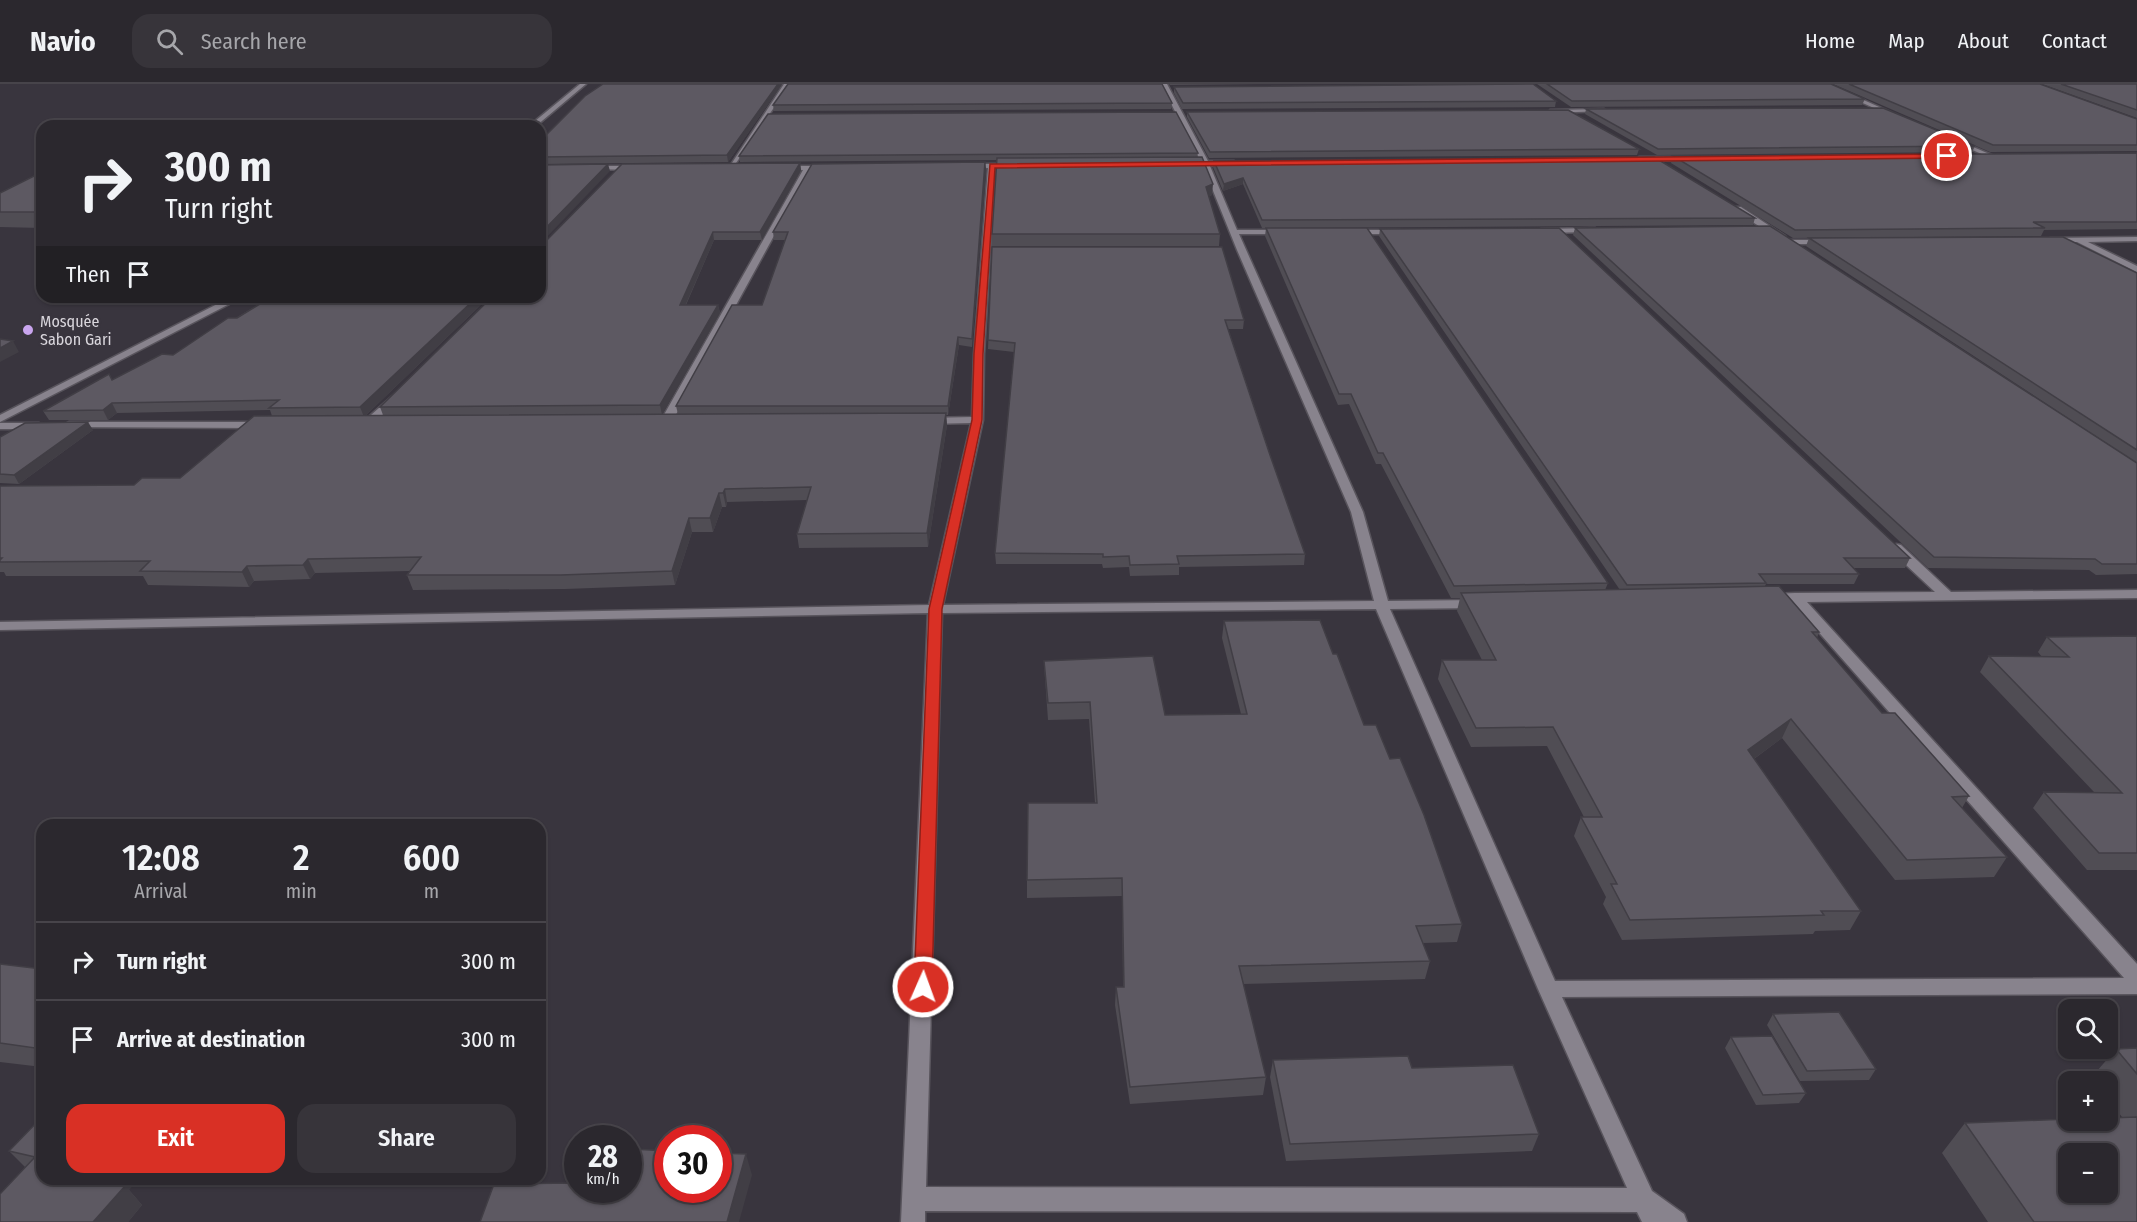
<!DOCTYPE html>
<meta charset="utf-8">
<style>
body{margin:0;font-family:"Fira Sans Condensed",sans-serif;background:#37343a;color:#f1f3f6;height:100vh;display:flex;flex-direction:column;font-size:22px;white-space:nowrap}
*{box-sizing:border-box;margin:0}
p{font-size:20px;color:#a6a6aa}
.icon{flex:none;width:33px;height:33px;fill:none;stroke:currentColor;stroke-width:2;stroke-linecap:round;stroke-linejoin:round}
.map{position:relative;flex:1;overflow:hidden}
.drawer{position:absolute;left:36px;top:735px;width:510px;height:366px;display:flex;flex-direction:column;background:#2b282e;border-radius:18px;box-shadow:0 2px 4px #0004,0 0 0 2px #47444a}
.drawer>*{flex:none}
.top-card{position:absolute;left:36px;top:36px;width:510px;height:183px;border-radius:18px;box-shadow:0 2px 4px #0004,0 0 0 2px #47444a;background:#2b282e;color:#f1f3f6;overflow:hidden}
.controls{position:absolute;left:2058px;top:915px;display:grid;gap:12px}
.controls a{display:grid;place-items:center;width:60px;height:60px;border-radius:12px;background:#2b282e;box-shadow:0 2px 4px #0004,0 0 0 2px #47444a;font-size:30px}
.speed{position:absolute;left:564px;top:1041px;display:flex;gap:12px;font-size:30px;font-weight:700;text-align:center}
.speed>*{display:grid;place-content:center;width:78px;height:78px;border-radius:50%;background:#2b282e;box-shadow:0 2px 4px #0004,0 0 0 2px #47444a;line-height:1}
.speed small{font-size:15px;font-weight:400}
.speed .limit{border:9px solid #d22;background:#fff;color:#111}
.pin{position:absolute;display:grid;place-items:center;width:51px;height:51px;color:#fff;margin:-26px;border:3px solid #fff;border-radius:50%;box-shadow:0 2px 6px #0007}
.me{position:absolute;width:66px;margin:-33px;rotate:2deg;stroke-linejoin:round;filter:drop-shadow(0 0 4px #0008)}
.turn{display:flex;align-items:center;gap:21px;height:126px;padding:0 30px;font-size:27px}
.turn .icon{width:78px;height:78px;stroke-width:2.5}
.turn b{display:block;font-size:42px;line-height:51px}
.then{display:flex;align-items:center;height:57px;padding:0 30px;background:#0003;gap:12px;font-size:22px}
.eta{display:flex;justify-content:space-evenly;align-items:center;height:102px;text-align:center}
.eta b{font-size:36px;font-weight:600;line-height:42px}
.primary-button{display:flex;gap:12px;margin-top:auto;padding:12px 30px}
.primary-button a{flex:1;height:69px;border-radius:18px;background:#d93025;color:#fff;font-size:24px;font-weight:600;line-height:69px;text-align:center}
.primary-button a+a{background:#37343a;color:#f1f3f6}
ul{padding:0;list-style:none}
li{display:flex;align-items:center;gap:18px;height:78px;padding:0 30px;border-top:2px solid #47444a}
li div{flex:1}
li b{display:block;font-size:22px}
li em{font-style:normal}
header{display:flex;align-items:center;gap:36px;box-sizing:border-box;height:84px;padding:0 30px;background:#2b282e;border-bottom:2px solid #47444a}
header strong{font-size:28px}
nav{display:flex;gap:33px;margin-inline-start:auto;font-size:21px}
.search{width:420px;height:54px;background:#37343a;display:flex;align-items:center;gap:15px;box-sizing:border-box;padding:0 21px;border-radius:18px;color:#a6a6aa;font-size:22px}
.map>svg:first-child{display:block}
</style>
<header>
<strong>Navio</strong>
<div class="search"><svg class="icon" aria-label="search" viewBox="0 0 24 24"><circle cx="10" cy="10" r="6"/><path d="M15 15l6 6"/></svg>Search here</div>
<nav><a>Home</a><a>Map</a><a>About</a><a>Contact</a></nav>
</header>
<div class="map">
<svg width="2137" height="1138" viewBox="0 0 2137 1138">
<rect width="100%" height="100%" fill="#39353e"/>
<g fill="none" stroke-linecap="round" stroke-linejoin="round">
<g stroke="#58545c" stroke-width="3">
<g id="minor">
<path d="M580 0H586L536 42H529Z"/>
<path d="M784 0H790L732 85H728Z"/>
<path d="M1161 0H1167L1208 77H1234L1237 79 1210 82 1237 146H1286L1290 148 1286 150H1239L1363 428 1388 517 1477 516 1484 520 1477 524 1390 525 1555 897 2124 894 1792 518H1768L1761 514 1768 510 1795 509 1935 508 1891 467 1889 464 1896 460 1901 461 1951 508 2137 506V514L1807 518 2137 880V910L1562 913 1652 1107 1684 1130 1687 1138H1642L1637 1128 925 1127V1138H901L928 529 0 546V538L929 521 971 339 927 340 921 337 927 334 972 333 974 270 988 84 965 83 967 80H1015L1018 82 995 84 984 270 983 336 943 521 1374 517 1351 428 1237 166 1203 82 1183 80 1201 78ZM1376 525 1538 905 1627 1104 926 1103 942 529Z"/>
<path d="M1820 0H1828L1897 31 1892 32Z"/>
<path d="M1550 26 1604 25 1607 27 1548 29Z"/>
<path d="M1953 56H1957L1994 72 1989 73 1953 58Z"/>
<path d="M1639 73H1693L1696 75 1693 77 1637 76Z"/>
<path d="M589 82H637L641 84 637 86 587 85Z"/>
<path d="M781 82H829L833 84 810 86 673 336 667 339 663 338 661 336 803 86 779 85Z"/>
<path d="M1735 123H1741L1785 152 1778 154 1735 127Z"/>
<path d="M1595 144V148H1592L1541 149 1537 147 1541 145Z"/>
<path d="M1349 146H1400L1404 148 1400 150H1346L1345 148Z"/>
<path d="M2137 153V157L2088 158 2137 182V188L2077 158H2050L2046 156 2050 154Z"/>
<path d="M1791 156H1828L1832 158 1828 160H1788V156Z"/>
<path d="M231 213H243L0 338V331Z"/>
<path d="M396 309 401 312 400 314 371 342H363V338Z"/>
<path d="M69 338H264L270 341 264 344 65 343 63 341Z"/>
<path d="M0 339H39L45 342 39 345H0Z"/>
</g>
</g>
<use href="#minor" fill="#88838d" fill-rule="evenodd"/>
</g>
<g fill="#504d54">
<path d="M603 0H782L728 78 540 80V54L542 55Z"/>
<path d="M1169 0H1260L1170 1Z"/>
<path d="M1537 0H1831L1865 15 1862 21 1571 23Z"/>
<path d="M1833 0H2040L2137 35V67L1990 68Z"/>
<path d="M2042 0H2137V34Z"/>
<path d="M1174 3 1556 17 1555 23 1182 25 1174 9Z"/>
<path d="M1172 19 1171 25 774 27 773 21Z"/>
<path d="M1586 25 1975 62 1972 68 1657 71 1585 30Z"/>
<path d="M1187 28 1639 65 1637 71 1209 74 1187 33Z"/>
<path d="M1198 69 1197 73 1212 111 1209 112 1220 150 1219 162H992V150L997 76 740 78 739 72Z"/>
<path d="M2137 69V145L2044 146 2041 152 1793 154 1671 79 1673 72Z"/>
<path d="M1214 77 1755 134 1753 141 1262 144 1243 100 1223 107 1213 83Z"/>
<path d="M800 79 801 86 762 156H714L686 221H718L720 229 662 330H678L676 322 762 221 786 156H774L773 148 986 84 972 263 959 261 948 331H946L947 341 928 463 799 464 797 450 807 416 727 418 726 423H722L713 448H692L675 501 565 505 413 506 407 491 410 487 315 489 310 495 254 497 249 503 148 501 143 492H6L4 488H0V402L134 401 180 394 272 332 270 326 117 329 108 336H49L43 327 112 296 173 271 271 213H489L365 332 383 331 380 323Z"/>
<path d="M42 88V144L0 143V109Z"/>
<path d="M1266 144 1608 499 1605 506H1620L1379 152 1380 145 1910 474 1905 484H1853L1859 490 1854 500H1766L1765 502 1819 548 1817 554 1882 629 1969 712 1962 724 2007 773 1994 793 1895 796 1782 654 1754 675 1861 827 1850 846 1815 847 1813 850 1622 856 1603 820 1606 813 1574 752 1581 733H1584L1547 662 1471 663 1438 595 1442 576H1482L1457 527 1460 514H1451L1381 380H1376L1349 320 1338 321 1265 152Z"/>
<path d="M1575 144 2111 362 1806 162 1809 154 2137 189V490L2096 491 2089 486 1928 484 1573 151Z"/>
<path d="M992 163 1244 236 1243 245H1228L1270 371 1305 470 1304 481 1179 483V491L1130 492 1129 483 1103 484 1102 480H996L995 469 1014 268 988 265Z"/>
<path d="M93 346 19 400 0 399V353Z"/>
<path d="M1224 537 1333 570 1364 641 1390 675 1462 840 1457 858 1423 859 1430 877 1425 895 1243 900 1266 993 1263 1011 1130 1020 1115 921 1116 903H1123L1122 812 1027 814V796L1095 719 1089 635 1048 636 1045 594 1044 577 1165 631 1241 630 1222 554Z"/>
<path d="M2137 552V786H2087L2033 724 2044 708H2094L1980 588 1989 572 2042 573 2038 568 2047 553Z"/>
<path d="M0 880 42 885V983L0 978Z"/>
<path d="M1773 930 1876 985 1869 996 1800 997 1767 941Z"/>
<path d="M1731 953 1806 1009 1799 1019 1756 1021 1725 964Z"/>
<path d="M2137 964V1138H1988L1942 1069 1965 1039 2122 1033 2108 1016V998H2093L2090 995 2116 965Z"/>
<path d="M1273 976 1412 984 1539 1050 1532 1067 1286 1077 1270 993Z"/>
<path d="M42 1033 129 1106 142 1121 128 1138H0L25 1083 9 1067Z"/>
</g>
<g fill="#413e45">
<path d="M778 0H782L728 78 727 71Z"/>
<path d="M985 78 986 84 972 263V255Z"/>
<path d="M800 79 801 86 762 156 760 148Z"/>
<path d="M608 80 610 87 540 160V150Z"/>
<path d="M1243 94V100L1223 107 1224 100Z"/>
<path d="M1213 100 1212 111 1205 114 1206 103Z"/>
<path d="M713 148 714 156 682 229 680 221Z"/>
<path d="M477 213H489L364 333 360 323Z"/>
<path d="M718 221 720 229 662 331 660 321Z"/>
<path d="M958 253 959 261 948 331V322Z"/>
<path d="M13 257 19 268 0 278V264Z"/>
<path d="M112 319 117 329 108 336 103 326Z"/>
<path d="M946 329 947 341 928 463 927 449Z"/>
<path d="M88 338 93 346 19 400 14 391Z"/>
<path d="M725 405 727 418 726 423 723 409Z"/>
<path d="M719 409 722 423 713 448 710 434Z"/>
<path d="M689 434 692 448 675 501 672 487Z"/>
<path d="M308 475 315 489 310 495 303 481Z"/>
<path d="M247 482 254 497 249 503 242 488Z"/>
<path d="M1791 635 1782 654 1740 685 1748 666Z"/>
<path d="M746 1070 752 1091 739 1138H727Z"/>
<path d="M104 1095H139L129 1106 142 1121 128 1138H93L102 1097Z"/>
</g>
<g fill="#5d5962" stroke="#413e45" stroke-width="1.5" fill-rule="evenodd">
<path d="M603 0H778L727 71 540 73V54L542 55 585 12Z"/>
<path d="M788 0H1162L1172 19 773 21Z"/>
<path d="M1533 0 1556 17 1183 19 1174 3Z"/>
<path d="M1547 0H1831L1865 15 1572 17Z"/>
<path d="M1849 0H2040L2137 35V61H1993Z"/>
<path d="M2061 0H2137V26Z"/>
<path d="M1883 24 1975 62 1658 65 1586 25Z"/>
<path d="M1568 26 1639 65 1210 68 1187 28Z"/>
<path d="M1176 28 1198 69 739 72 768 30Z"/>
<path d="M2137 69V138H2033L2045 144 1795 146 1673 72Z"/>
<path d="M1202 73 1213 100 1206 103 1220 150H992L997 74Z"/>
<path d="M1654 73 1755 134 1262 136 1243 94 1224 100 1214 77Z"/>
<path d="M985 78 972 255 958 253 948 322H676L732 221H762L788 148H773L812 80Z"/>
<path d="M800 79 760 148H713L680 221H718L660 321 380 323 492 213H540V163L622 80Z"/>
<path d="M608 80 540 150V81Z"/>
<path d="M42 88V128H0V109Z"/>
<path d="M1770 142 2137 379V480H2102L2095 475 1934 473 1575 144Z"/>
<path d="M1266 144H1367L1608 499 1454 502 1383 369H1378L1351 310H1339Z"/>
<path d="M1559 144 1910 474H1844L1859 490H1759L1766 499 1627 501 1380 145Z"/>
<path d="M2063 153 2137 189V366L1809 154Z"/>
<path d="M992 163H1222L1244 236H1225L1270 371 1305 470 1177 472 1179 480 1130 481 1129 472 1103 473V470L995 469 1015 259 988 256Z"/>
<path d="M271 213H477L360 323 269 324 279 316 112 319 103 326 43 327 109 290 112 296 162 270 173 271 228 234H237Z"/>
<path d="M0 255 13 257 0 264Z"/>
<path d="M946 329 927 449 797 450 811 403 725 405 723 409H719L710 434H689L672 487 561 491H407L421 473 308 475 303 481 247 482 242 488 140 487 150 477 0 478V476L2 474H0V402L134 401 142 394H180L254 332Z"/>
<path d="M88 338 14 391 0 390V353L25 339Z"/>
<path d="M1779 502 1819 548H1812L1882 629H1895L1969 712 1952 713 2007 773 1907 776 1791 635 1748 666 1861 827H1821L1824 831 1630 836 1611 800H1617L1581 733H1602L1553 643 1476 644 1442 576H1496L1461 509Z"/>
<path d="M1320 536 1333 570H1337L1364 641H1376L1390 675 1400 674 1424 731 1462 840 1416 842 1430 877 1239 882 1266 993 1130 1003 1116 903H1124L1122 794 1027 796 1028 719H1097L1090 618 1048 619 1044 577 1153 572 1165 631 1247 630 1224 537Z"/>
<path d="M2137 552V769H2099L2044 708 2122 709 1989 572 2069 573 2047 553Z"/>
<path d="M0 880 42 885V965L0 959Z"/>
<path d="M1839 928 1876 985 1807 987 1773 930Z"/>
<path d="M1772 952 1806 1009 1763 1011 1731 953Z"/>
<path d="M2137 964V990L2116 965Z"/>
<path d="M1408 972 1412 984 1513 981 1539 1050 1290 1060 1273 976Z"/>
<path d="M42 1033V1095H104L102 1097 125 1102 93 1138H0V1110L35 1073 9 1067Z"/>
<path d="M2137 1033V1138H2034L1965 1039 2068 1035V1036H2108V1034ZM2068 1070H2108V1108H2068Z"/>
<path d="M632 1065 668 1067V1106H718V1069L746 1070 727 1138H480L494 1100 578 1099V1106H628V1073Z"/>
</g>
<path fill="#d93025" stroke="#8d1f18" stroke-width="1.5" d="M1947 70 1949 74 995 84 983 270 982 336 942 525 932 903 930 908 923 910 916 908 914 903 929 525 972 336 974 270 990 80Z"/>
<circle fill="#c9a5ee" stroke="#39353e" stroke-width="2" cx="28" cy="246" r="6"/>
<g text-anchor="middle" stroke-width="5" stroke-linejoin="round" paint-order="stroke">
<g font-size="16" fill="#d9d6dc" stroke="#39353e" text-anchor="start">
<text x="40" y="243">Mosquée<tspan x="40" dy="18">Sabon Gari</tspan></text>
</g>
</g>
</svg>
<div class="controls">
<a><svg class="icon" aria-label="search" viewBox="0 0 24 24"><circle cx="10" cy="10" r="6"/><path d="M15 15l6 6"/></svg></a>
<a>+</a>
<a>−</a>
</div>
<div class="speed"><div>28<small>km/h</small></div><div class="limit">30</div></div>
<div class="pin" style="left:1947px;top:72px;background:#d93025"><svg class="icon" aria-label="arrive" viewBox="0 0 24 24"><path d="M6 21V4h12l-3 4 3 4H6"/></svg></div>
<svg class="me" style="left:923px;top:903px" viewBox="-20 -20 40 40"><circle r="17" fill="#d93025" stroke="#fff" stroke-width="3"/><path d="M0-11L8 9 0 5-8 9z" fill="#fff"/></svg>
<div class="top-card">
<div class="turn"><svg class="icon" aria-label="right" viewBox="0 0 24 24"><path d="M7 20v-9h11M14 6l5 5-5 5"/></svg><div><b>300 m</b>Turn right</div></div>
<div class="then">Then<svg class="icon" aria-label="arrive" viewBox="0 0 24 24"><path d="M6 21V4h12l-3 4 3 4H6"/></svg></div>
</div>
<section class="drawer">
<div class="eta">
<div><b>12:08</b><p>Arrival</p></div>
<div><b>2</b><p>min</p></div>
<div><b>600</b><p>m</p></div>
</div>
<ul>
<li><svg class="icon" aria-label="right" viewBox="0 0 24 24"><path d="M7 20v-9h11M14 6l5 5-5 5"/></svg><div><b>Turn right</b></div><em>300 m</em></li>
<li><svg class="icon" aria-label="arrive" viewBox="0 0 24 24"><path d="M6 21V4h12l-3 4 3 4H6"/></svg><div><b>Arrive at destination</b></div><em>300 m</em></li>
</ul>
<div class="primary-button"><a>Exit</a><a>Share</a></div>
</section>
</div>
